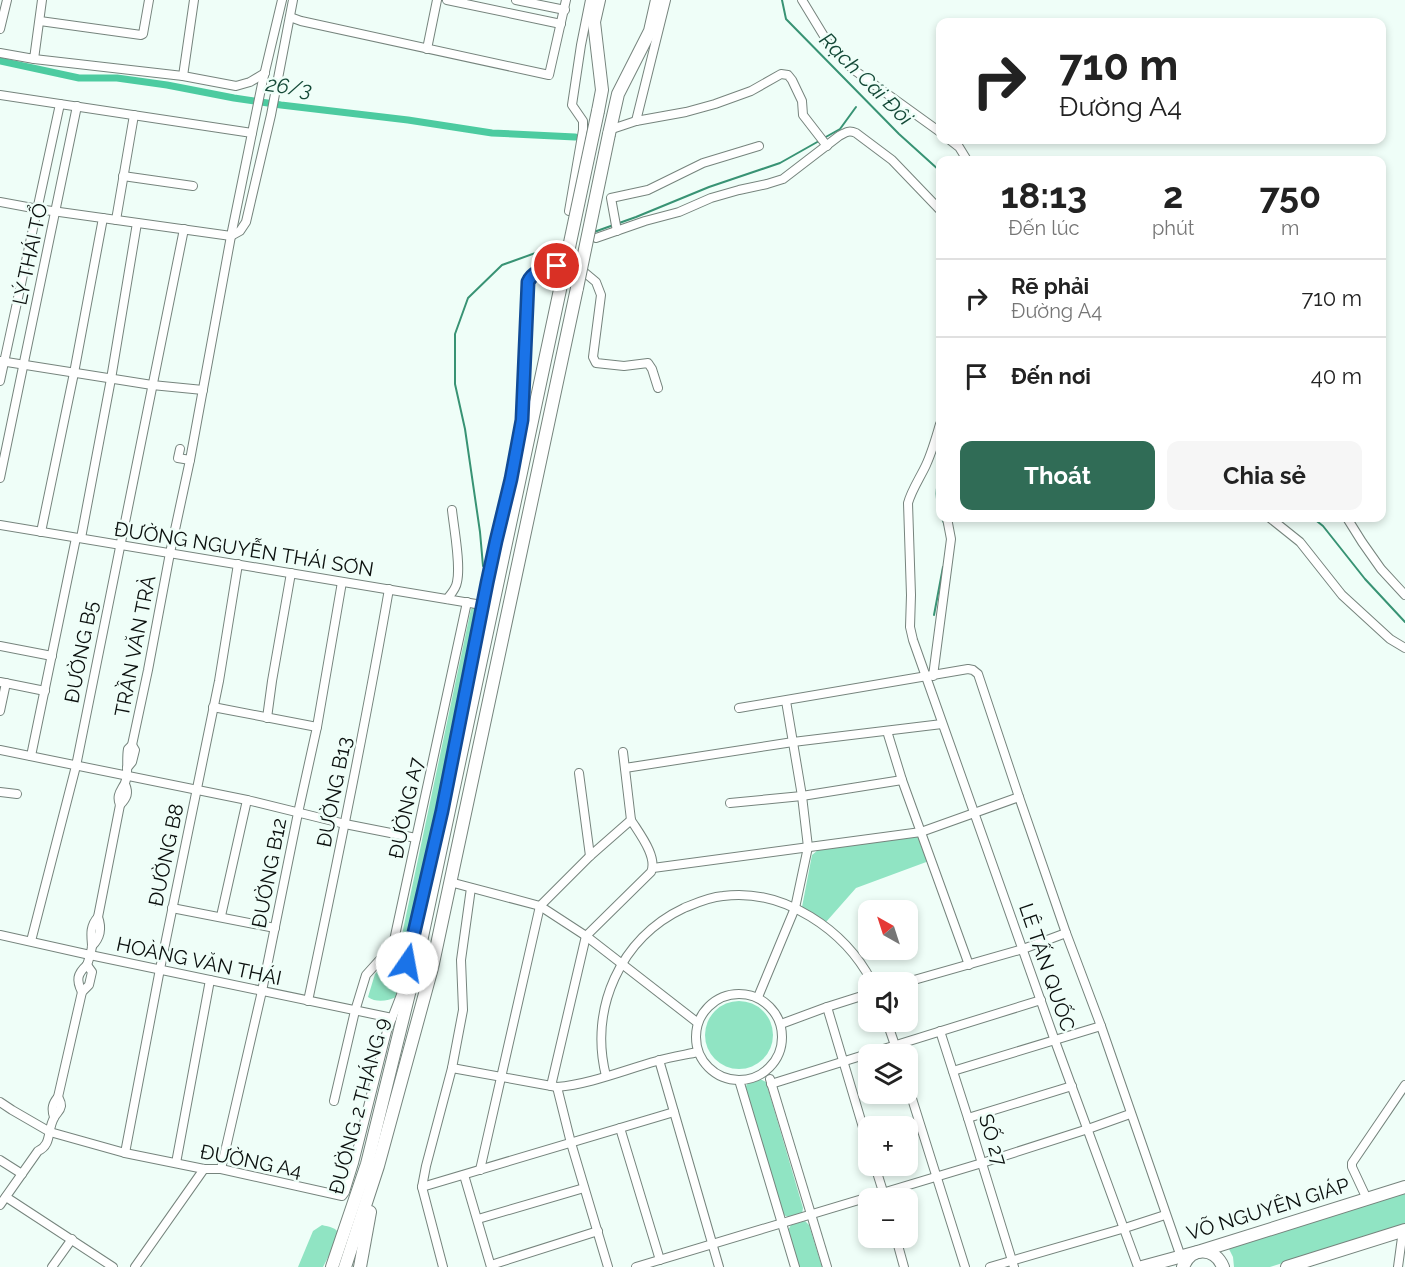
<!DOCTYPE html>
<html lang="vi">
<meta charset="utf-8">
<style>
body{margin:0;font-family:Raleway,sans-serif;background:#f6f6f6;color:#222;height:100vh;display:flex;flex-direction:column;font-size:22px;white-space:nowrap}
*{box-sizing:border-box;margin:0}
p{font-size:20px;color:#767676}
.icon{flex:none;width:33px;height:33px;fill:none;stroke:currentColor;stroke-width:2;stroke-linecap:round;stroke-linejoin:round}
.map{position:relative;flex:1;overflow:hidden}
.side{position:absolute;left:936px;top:156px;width:450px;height:366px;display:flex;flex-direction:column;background:#fff;border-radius:12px;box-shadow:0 3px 9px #0003}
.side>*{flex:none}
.top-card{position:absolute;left:936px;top:18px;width:450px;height:126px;border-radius:12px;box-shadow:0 3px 9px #0003;background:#fff;color:#222;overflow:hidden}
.needle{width:39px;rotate:321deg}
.buttons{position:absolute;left:858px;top:900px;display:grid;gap:12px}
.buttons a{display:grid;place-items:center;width:60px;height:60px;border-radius:12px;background:#fff;box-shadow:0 3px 9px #0003;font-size:30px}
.pin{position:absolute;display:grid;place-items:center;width:51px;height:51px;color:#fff;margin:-26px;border:3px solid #fff;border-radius:50%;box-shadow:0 2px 6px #0007}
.me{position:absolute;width:66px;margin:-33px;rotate:12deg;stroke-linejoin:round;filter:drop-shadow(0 0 4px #0008)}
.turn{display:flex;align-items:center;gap:21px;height:126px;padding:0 24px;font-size:27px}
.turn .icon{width:78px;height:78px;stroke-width:2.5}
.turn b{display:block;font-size:42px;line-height:51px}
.eta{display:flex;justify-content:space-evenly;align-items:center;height:102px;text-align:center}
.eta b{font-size:36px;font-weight:700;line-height:42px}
.cta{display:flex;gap:12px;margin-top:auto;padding:12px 24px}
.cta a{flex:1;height:69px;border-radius:12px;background:#306c56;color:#fff;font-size:24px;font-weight:700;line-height:69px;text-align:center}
.cta a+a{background:#f6f6f6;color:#222}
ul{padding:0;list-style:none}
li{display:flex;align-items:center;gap:18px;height:78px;padding:0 24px;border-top:2px solid #e0e0e0}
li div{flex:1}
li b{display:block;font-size:22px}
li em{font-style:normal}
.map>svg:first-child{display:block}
</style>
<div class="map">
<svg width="1405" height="1267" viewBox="0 0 1405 1267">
<rect width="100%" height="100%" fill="#effef8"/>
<g fill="#90e4c3">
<path d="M476 606 480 610 405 965 396 997C388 1001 376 1003 368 997L375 974 398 950 400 944 471 609Z"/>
<path d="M917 837 920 839 929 861 856 888 826 922 802 907 812 855 818 850Z"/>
<circle cx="739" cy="1035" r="34"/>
<path d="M760 1079 766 1082 803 1208 802 1214C795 1215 787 1220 782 1213L745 1090C746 1081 753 1081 760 1079Z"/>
<path d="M1405 1193V1224L1270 1267H1234L1233 1257 1229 1249Z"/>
<path d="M805 1221 809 1225 822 1267H799L788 1230 791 1225Z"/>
<path d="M322 1225C329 1227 338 1227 339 1236L323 1267H298L313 1231Z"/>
</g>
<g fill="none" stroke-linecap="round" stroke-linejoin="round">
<g stroke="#389374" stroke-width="2">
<path d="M782 0 786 19 899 134 940 171"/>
<path d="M824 138 840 129 856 107"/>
<path d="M594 232 636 217 709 187 780 163 819 141"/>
<path d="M940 479C934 489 937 504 940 515"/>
<path d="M942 518 945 526"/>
<path d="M1313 518 1323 526 1365 579 1405 622"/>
<path d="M483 566 480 532 465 429 455 384V334L468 298 502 265 566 242"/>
<path d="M934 615 943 567"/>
</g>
<path stroke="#4ccba0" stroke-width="7" d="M0 61 79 78H117L167 85 234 98 281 105 408 120 492 133 575 137"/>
<g stroke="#76847d" stroke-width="10">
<g id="minor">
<path d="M447 0 561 24"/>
<path d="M516 0 565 10"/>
<path d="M802 0 830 46 840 57 854 70 940 132"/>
<path d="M290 17 301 21 549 75 566 0"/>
<path d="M40 21 141 35 143 34 149 0"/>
<path d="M0 29 7 0"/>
<path d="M427 49 437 0"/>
<path d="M0 53 34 59 42 0"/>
<path d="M34 59 183 76 236 86 250 82 265 73"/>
<path d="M183 76 194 0"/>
<path d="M0 95 252 133"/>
<path d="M636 121 666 0"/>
<path d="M609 130 636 121 686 112 715 104 751 91 781 74 788 75 792 80 802 101 803 115 827 146"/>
<path d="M950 140 959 147 967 160"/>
<path d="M123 176 193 186"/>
<path d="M0 202 38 209 231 236 240 231 246 222 271 115 293 0"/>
<path d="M569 211 583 130V121L572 105 581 45 590 0"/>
<path d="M116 220 134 115"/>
<path d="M617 231 611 198 648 190 703 163 759 146"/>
<path d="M596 238 645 221 679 212 711 198 739 190 767 184 783 179 839 136C846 132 849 130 856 133L892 160 940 210"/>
<path d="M0 361 152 385 203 390"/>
<path d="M0 381 60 104"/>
<path d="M940 424C936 438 932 452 926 465 920 478 912 489 908 503L911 595 910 627 913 640 1055 1041 1138 1267"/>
<path d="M180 449 178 458 190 460"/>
<path d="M0 478 77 106"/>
<path d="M1270 518 1300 542 1342 595 1390 639 1405 648"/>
<path d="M1347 518 1362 542 1381 569 1405 595"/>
<path d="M0 525 482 605"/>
<path d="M41 532 74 373 103 218"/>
<path d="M81 538 111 379 137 223"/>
<path d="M447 599C451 594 456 589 457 582 461 565 454 529 452 510"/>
<path d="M0 646 52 656"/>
<path d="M933 676 951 539 947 518"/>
<path d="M0 682 45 691"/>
<path d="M213 707 317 727"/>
<path d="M739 708 968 669 973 670 978 674 1019 797 1066 933 1101 1026 1181 1257"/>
<path d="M0 711 6 683"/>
<path d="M267 718 272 681 291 573"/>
<path d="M887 731 902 780 969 965"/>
<path d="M0 750 247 800 345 824 416 838"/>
<path d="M623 752 631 820"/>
<path d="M31 756 76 538"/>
<path d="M127 768 132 762 135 750 132 745"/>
<path d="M625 768 793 742 942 724"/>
<path d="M579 773 590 856"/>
<path d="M0 792 17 794"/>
<path d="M730 803 802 796 902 780"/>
<path d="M120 805C127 798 129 793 125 784"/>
<path d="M653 868 921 832 1019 797"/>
<path d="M450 882 540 906 586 936 698 1023"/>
<path d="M172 908 275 928"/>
<path d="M221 916 247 800"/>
<path d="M0 935 90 955 392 1018"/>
<path d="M31 941 76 766 184 229"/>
<path d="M92 946C100 938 102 928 98 917"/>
<path d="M87 965C89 959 92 951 92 945 91 934 90 926 98 917L120 805C116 795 121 791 125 783 129 772 126 760 128 749L132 745 148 670 170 553 190 460 231 236 262 84 282 0"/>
<path d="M907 982 1023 949 1066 933"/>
<path d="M82 992C76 980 77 974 87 965"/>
<circle cx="739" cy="1037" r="43"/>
<path d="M758 997 795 908 808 847 802 796 786 701"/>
<path d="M308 1001C337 864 365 727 389 589"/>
<path d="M827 1007 868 1144"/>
<path d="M887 1022 898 1054"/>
<path d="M781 1024 827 1007 868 994"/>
<path d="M940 1031 968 1118 1014 1267"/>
<path d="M659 1060 719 1267"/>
<path d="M452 1068 557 1087C591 1084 624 1070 657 1061 670 1057 684 1055 698 1052"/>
<path d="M953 1071 1101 1026"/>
<path d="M606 1076C589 1009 620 938 684 908 696 903 709 897 723 896 784 888 845 930 872 982"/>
<path d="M770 1079 827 1267"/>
<path d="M739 1080 795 1267"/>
<path d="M771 1084 1041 1000"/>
<path d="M908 1086 965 1267"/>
<path d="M557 1087 571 1143 608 1267"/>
<path d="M334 1101 355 1011 366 975 393 945 467 602"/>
<path d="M0 1102 12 1110 50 1132 125 1153 204 1169H221L342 1196 345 1192 354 1163 387 1031 401 995 410 946 442 811 496 541 511 479 522 420 525 326 530 278 539 272 557 266 584 272 596 282 601 295 593 357 596 363 624 366 648 363 652 369 658 388"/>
<path d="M54 1117C51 1108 53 1103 58 1097L82 992 89 985 92 972 87 965"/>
<path d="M968 1118 1072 1086"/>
<path d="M620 1128 660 1260"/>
<path d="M125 1153 160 969 219 681 238 564"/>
<path d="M0 1160 22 1174"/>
<path d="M176 1163 210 980"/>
<path d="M875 1166 885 1198"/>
<path d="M221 1169 262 991 298 813 317 727 342 582"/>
<path d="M480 1170 540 906 590 856 631 820C639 833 658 857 651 872L586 936 551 1086"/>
<path d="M464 1175 491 1267"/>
<path d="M422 1187 674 1112"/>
<path d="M6 1197 113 1267"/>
<path d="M1367 1199 1352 1167V1163L1405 1085"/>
<path d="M0 1205 38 1151C52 1145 47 1130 54 1118 56 1113 60 1112 61 1106 61 1101 60 1101 58 1097"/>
<path d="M478 1219 584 1188"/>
<path d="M896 1238 904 1267"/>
<path d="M491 1265 598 1231"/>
<path d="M52 1267 72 1239"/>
<path d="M135 1267 204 1169"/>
<path d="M443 1267 422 1187 426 1166 452 1068 463 1010 461 960 471 888"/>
<path d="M636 1267 982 1163 1088 1129 1130 1114"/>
<path d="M990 1267 1125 1228 1165 1215"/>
<path d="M1398 1267 1403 1230"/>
</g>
</g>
<g stroke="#76847d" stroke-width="14">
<g id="highway">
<path d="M598 111 602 90 594 22 599 0"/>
<path d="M609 134 618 94 650 31 657 0"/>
<path d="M332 1267 367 1164 416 965 561 285"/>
<path d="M345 1267 378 1166 432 968 577 288"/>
<path d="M360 1267 370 1212"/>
<path d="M1142 1267 1201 1251 1405 1187"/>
<path d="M1183 1267C1191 1246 1215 1247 1223 1267"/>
<path d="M1287 1267 1405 1230"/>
</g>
</g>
<use href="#minor" stroke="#fff" stroke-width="8"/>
<use href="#highway" stroke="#fff" stroke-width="12"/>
<g stroke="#76847d" stroke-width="14" stroke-linecap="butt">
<g id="highway-bridge">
<path d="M561 285 598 111"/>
<path d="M577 288 609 134"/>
</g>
</g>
<use href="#highway-bridge" stroke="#fff" stroke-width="12"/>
</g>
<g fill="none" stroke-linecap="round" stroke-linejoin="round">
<g stroke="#114b97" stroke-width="15">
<path id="route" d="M407 963 442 811 487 583 496 541 511 479 522 420 528 282C533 270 547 269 557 266"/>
</g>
<use href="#route" stroke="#1a73e8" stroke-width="10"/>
</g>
<g text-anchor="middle" stroke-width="5" stroke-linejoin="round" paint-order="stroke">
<g font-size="20" fill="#0a0f0d" stroke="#effef8">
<text transform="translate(30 254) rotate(-78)" y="7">LÝ THÁI TỔ</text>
<text transform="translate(244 549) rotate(9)" y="7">ĐƯỜNG NGUYỄN THÁI SƠN</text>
<text transform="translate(135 646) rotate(-79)" y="7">TRẦN VĂN TRÀ</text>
<text transform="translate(81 652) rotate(-79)" y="7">ĐƯỜNG B5</text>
<text transform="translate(334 792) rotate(-79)" y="7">ĐƯỜNG B13</text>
<text transform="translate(406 808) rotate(-78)" y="7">ĐƯỜNG A7</text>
<text transform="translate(166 855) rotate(-78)" y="7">ĐƯỜNG B8</text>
<text transform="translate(269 873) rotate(-79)" y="7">ĐƯỜNG B12</text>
<text transform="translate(199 961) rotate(12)" y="7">HOÀNG VĂN THÁI</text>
<text transform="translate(1047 967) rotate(71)" y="7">LÊ TẤN QUỐC</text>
<text transform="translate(359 1106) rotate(-75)" y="7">ĐƯỜNG 2 THÁNG 9</text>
<text transform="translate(993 1140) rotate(73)" y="7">SỐ 27</text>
<text transform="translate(251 1161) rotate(11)" y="7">ĐƯỜNG A4</text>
<text transform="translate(1268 1209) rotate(-17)" y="7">VÕ NGUYÊN GIÁP</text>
</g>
<g font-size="21" font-style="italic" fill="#144937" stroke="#effef8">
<text transform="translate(866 79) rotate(45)" y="7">Rạch Cái Đôi</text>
<text transform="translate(289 87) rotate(8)" y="7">26/3</text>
</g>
</g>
</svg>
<div class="buttons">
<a><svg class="needle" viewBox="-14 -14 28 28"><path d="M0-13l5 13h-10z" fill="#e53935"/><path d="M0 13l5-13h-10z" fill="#767676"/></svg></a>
<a><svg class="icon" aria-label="sound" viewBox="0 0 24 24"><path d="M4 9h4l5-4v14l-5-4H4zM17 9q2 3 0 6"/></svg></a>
<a><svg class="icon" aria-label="layers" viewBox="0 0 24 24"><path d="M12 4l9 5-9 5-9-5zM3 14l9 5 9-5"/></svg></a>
<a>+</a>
<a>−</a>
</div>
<div class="pin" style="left:557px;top:266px;background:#d93025"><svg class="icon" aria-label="arrive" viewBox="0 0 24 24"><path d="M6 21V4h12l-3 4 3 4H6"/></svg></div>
<svg class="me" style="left:407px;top:963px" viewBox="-20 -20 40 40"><circle r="19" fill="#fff"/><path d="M0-13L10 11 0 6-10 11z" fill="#1a73e8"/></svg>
<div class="top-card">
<div class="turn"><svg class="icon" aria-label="right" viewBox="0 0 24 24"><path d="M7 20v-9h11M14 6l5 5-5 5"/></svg><div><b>710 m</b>Đường A4</div></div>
</div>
<section class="side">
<div class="eta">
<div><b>18:13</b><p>Đến lúc</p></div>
<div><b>2</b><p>phút</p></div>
<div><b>750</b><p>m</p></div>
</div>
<ul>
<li><svg class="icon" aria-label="right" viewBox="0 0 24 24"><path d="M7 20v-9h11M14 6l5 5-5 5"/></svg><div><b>Rẽ phải</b><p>Đường A4</p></div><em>710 m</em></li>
<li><svg class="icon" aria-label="arrive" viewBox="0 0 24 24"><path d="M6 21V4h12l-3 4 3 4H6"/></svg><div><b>Đến nơi</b></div><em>40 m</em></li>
</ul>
<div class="cta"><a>Thoát</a><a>Chia sẻ</a></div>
</section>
</div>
